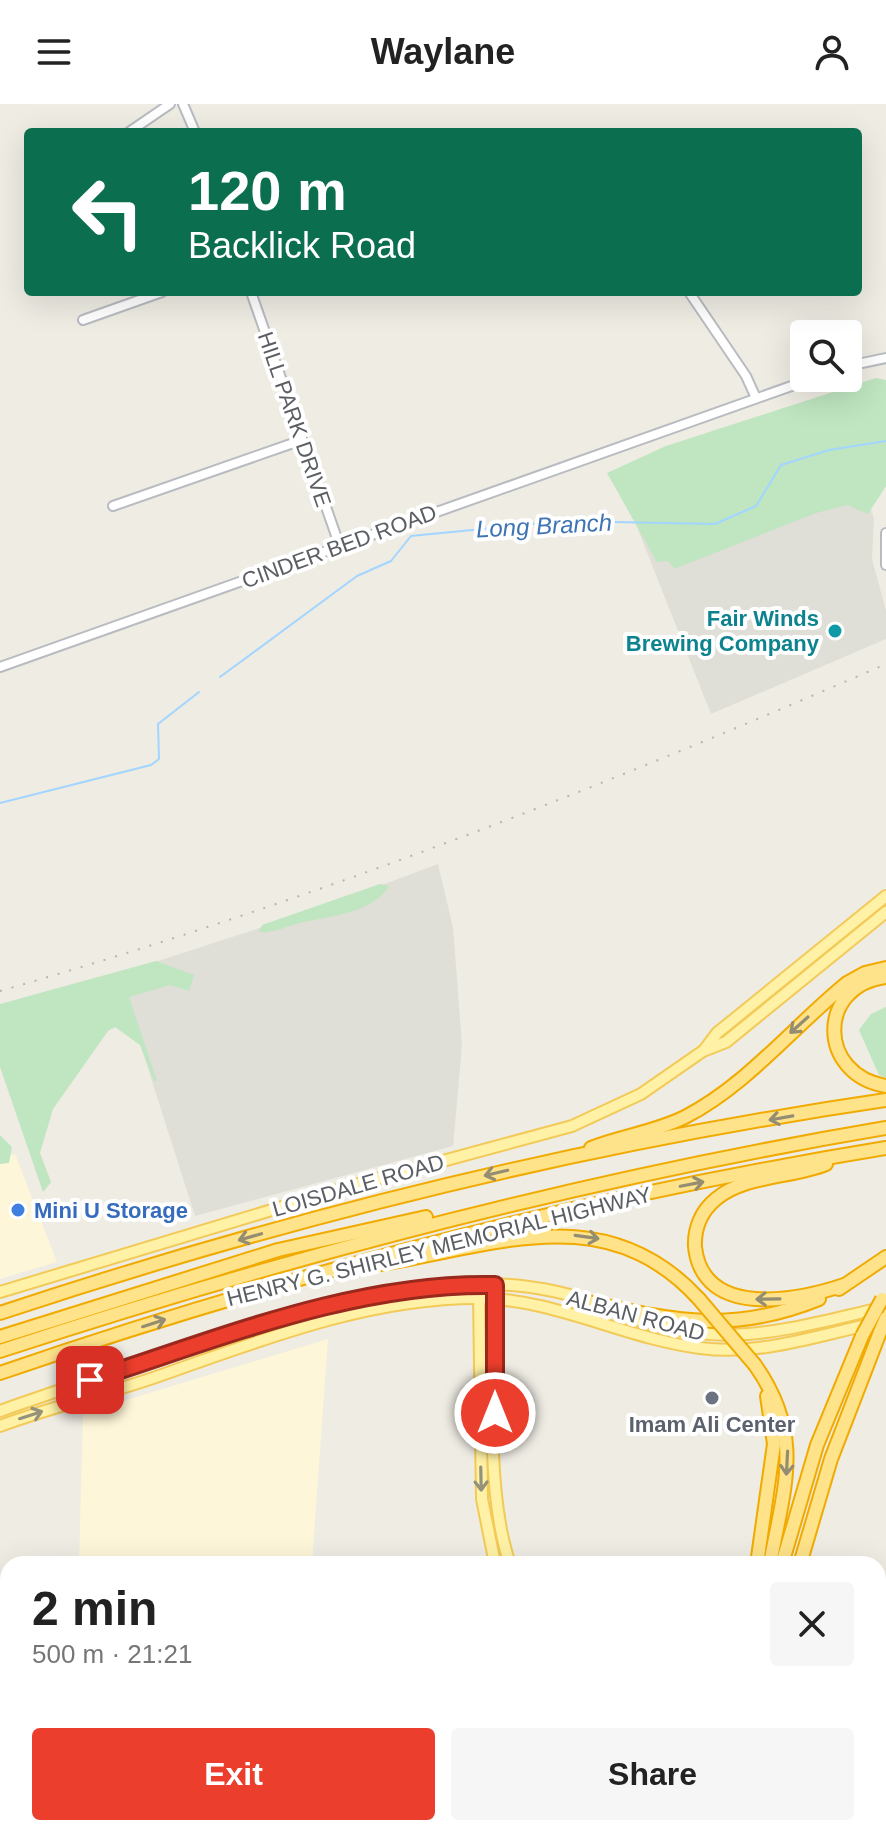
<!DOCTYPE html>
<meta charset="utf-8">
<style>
body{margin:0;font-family:Arial,sans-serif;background:#f6f6f6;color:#222;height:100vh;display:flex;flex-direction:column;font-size:30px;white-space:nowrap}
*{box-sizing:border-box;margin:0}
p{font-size:26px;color:#767676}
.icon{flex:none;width:44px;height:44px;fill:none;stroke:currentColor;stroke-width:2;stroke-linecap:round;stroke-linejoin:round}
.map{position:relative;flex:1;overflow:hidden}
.sheet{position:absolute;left:0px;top:1452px;width:886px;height:280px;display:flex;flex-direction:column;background:#fff;border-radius:24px 24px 0 0;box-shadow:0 8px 32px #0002}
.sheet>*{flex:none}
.banner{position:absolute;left:24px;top:24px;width:838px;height:168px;border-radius:8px;box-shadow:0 8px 32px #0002;background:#0b6e4f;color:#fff;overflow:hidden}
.tools{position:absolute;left:790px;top:216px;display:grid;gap:16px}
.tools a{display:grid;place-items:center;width:72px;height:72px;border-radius:8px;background:#fff;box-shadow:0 8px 32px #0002;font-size:40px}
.pin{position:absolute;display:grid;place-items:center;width:68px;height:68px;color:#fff;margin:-34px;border-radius:16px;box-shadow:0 4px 12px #0006}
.me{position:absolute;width:88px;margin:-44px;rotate:0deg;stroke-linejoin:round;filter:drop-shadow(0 0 6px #0008)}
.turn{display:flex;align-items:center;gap:28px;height:168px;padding:0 32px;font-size:36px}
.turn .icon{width:104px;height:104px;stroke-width:2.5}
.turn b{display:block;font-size:56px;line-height:68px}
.round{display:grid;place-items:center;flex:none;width:84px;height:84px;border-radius:8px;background:#f6f6f6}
.summary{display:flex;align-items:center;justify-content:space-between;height:136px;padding:0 32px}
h1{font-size:48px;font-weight:700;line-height:60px}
.action{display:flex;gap:16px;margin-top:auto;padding:16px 32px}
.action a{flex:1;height:92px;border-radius:8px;background:#ec3e2c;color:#fff;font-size:32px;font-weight:700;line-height:92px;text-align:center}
.action a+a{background:#f6f6f6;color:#222}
header{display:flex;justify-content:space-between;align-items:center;height:104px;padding:0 32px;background:#fff;font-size:36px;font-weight:700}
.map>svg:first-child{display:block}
</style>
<header><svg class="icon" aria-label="menu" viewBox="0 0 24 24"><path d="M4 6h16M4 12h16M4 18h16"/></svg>Waylane<svg class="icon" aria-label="person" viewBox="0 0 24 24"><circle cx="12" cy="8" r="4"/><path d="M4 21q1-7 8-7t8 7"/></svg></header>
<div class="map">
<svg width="886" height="1732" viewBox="0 0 886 1732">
<rect width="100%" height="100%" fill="#eeece3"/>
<g fill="#fef6d8">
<path d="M15 1050 57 1158 0 1175V1054Z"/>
<path d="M328 1235 312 1460H79L83 1309Z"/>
</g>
<g fill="#dfded7">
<path d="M836 292 874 415 872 455 886 507V535L711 610 616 370Z"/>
<path d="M438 760 453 824 462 941 453 1042 195 1112 118 870 321 804Z"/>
</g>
<g fill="#bfe6c0">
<path d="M876 274 886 276V382L868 410 847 401 816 409 674 465 668 457 657 458 607 369 666 342Z"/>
<path d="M380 780 389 782C371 811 326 812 296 820 282 824 274 829 259 828L262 821Z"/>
<path d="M156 857 194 871 189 887 170 881 129 893 157 977H154L140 941 115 923 108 927 53 1005 40 1049 51 1078 43 1088 0 963V900Z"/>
<path d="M886 903V974L879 971 859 926 871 910Z"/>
<path d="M0 1031 12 1043 9 1059 0 1060Z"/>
<path d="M8 1719V1724H122L190 1732H0V1720Z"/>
</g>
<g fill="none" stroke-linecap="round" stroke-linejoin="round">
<g stroke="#a2d5ff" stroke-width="2">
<path d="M220 573 357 472 391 457 411 432 562 417 715 420 756 402 781 361 829 346 886 337"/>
<path d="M0 699 151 661 159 655 158 620 199 588"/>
</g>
<g stroke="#b8bbc0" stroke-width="12">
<g id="minor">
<path d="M183 0 195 28"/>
<path d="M129 28 170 0"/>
<path d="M251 188 340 443"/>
<path d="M689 188 746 272 756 294"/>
<path d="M83 216 162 188"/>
<path d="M848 262 886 254"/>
<path d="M113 402 302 336"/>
<path d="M886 429V461"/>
<path d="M0 563 814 274"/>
<path d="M0 1700H8"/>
<path d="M264 1724 286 1732"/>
</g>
</g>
<g stroke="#f3ca57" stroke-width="14">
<g id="major">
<path d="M705 945 717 929 886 792"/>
<path d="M0 1188 358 1080 572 1022 641 990 703 947 726 938 886 808"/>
<path d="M479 1191 482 1395 495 1460"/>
<path d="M495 1192C493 1270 485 1388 510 1460"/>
<path d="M622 1210C724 1249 786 1225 886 1203"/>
<path d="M0 1307C72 1281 146 1258 220 1235 342 1198 474 1152 600 1201"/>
<path d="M0 1322C51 1303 104 1291 156 1273 259 1237 366 1194 477 1194 556 1195 623 1234 700 1244 760 1252 815 1232 872 1220"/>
<path d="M878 1513 886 1511"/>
<path d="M878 1527 886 1526"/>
</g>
</g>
<g stroke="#f1aa00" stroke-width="16">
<g id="highway">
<path d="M886 873C816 882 818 971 886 982"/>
<path d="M591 1044C621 1032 655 1028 685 1013 747 981 793 923 847 879L865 869 886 864"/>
<path d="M826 1060C792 1074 744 1071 716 1095 701 1107 694 1125 695 1143 703 1216 799 1196 844 1181"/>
<path d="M375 1161C492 1143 605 1092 699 1195"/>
<path d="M839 1185 886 1153"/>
<path d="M593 1199C679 1218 735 1229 819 1195"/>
<path d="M0 1209C289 1113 585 1040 886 996"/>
<path d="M0 1233 278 1146 426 1113"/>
<path d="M0 1247C290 1152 584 1075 886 1024"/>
<path d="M755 1261C805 1332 784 1383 770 1460"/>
<path d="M0 1269C288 1170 585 1093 886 1044"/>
<path d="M757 1460 774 1340 767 1292"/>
<path d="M782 1460 817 1341 862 1232"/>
<path d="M800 1460 831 1355 880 1228"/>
<path d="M763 1724 764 1732"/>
<path d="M793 1724 795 1732"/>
<path d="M699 1732 704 1724"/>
<path d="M746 1732 747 1724"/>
</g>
</g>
<use href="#minor" stroke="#fff" stroke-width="8"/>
<use href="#major" stroke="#fff2a7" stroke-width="10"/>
<use href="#highway" stroke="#fee38a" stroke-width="12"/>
<path stroke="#b4b5b5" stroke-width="2" stroke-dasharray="2 10" stroke-linecap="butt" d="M0 887C304 800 596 686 886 560"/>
<g stroke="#f1aa00" stroke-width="16" stroke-linecap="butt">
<g id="highway-bridge">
<path d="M699 1195 755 1261"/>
<path d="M880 1228 886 1214"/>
<path d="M862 1232 882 1195"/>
</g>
</g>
<use href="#highway-bridge" stroke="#fee38a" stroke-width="12"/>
</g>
<defs><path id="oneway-shaft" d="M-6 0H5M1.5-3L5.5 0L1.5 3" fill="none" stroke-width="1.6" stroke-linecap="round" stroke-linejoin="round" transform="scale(2)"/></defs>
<g stroke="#948d71">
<use href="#oneway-shaft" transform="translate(799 921) rotate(138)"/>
<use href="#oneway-shaft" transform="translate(781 1014) rotate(170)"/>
<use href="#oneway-shaft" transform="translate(496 1069) rotate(167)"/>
<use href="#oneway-shaft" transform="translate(692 1080) rotate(-11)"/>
<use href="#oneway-shaft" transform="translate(250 1133) rotate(164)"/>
<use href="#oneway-shaft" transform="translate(587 1133) rotate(8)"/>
<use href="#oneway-shaft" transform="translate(768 1195) rotate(179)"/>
<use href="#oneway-shaft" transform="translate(154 1219) rotate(-18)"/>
<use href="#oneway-shaft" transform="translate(787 1359) rotate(93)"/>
</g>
<g stroke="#94927b">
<use href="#oneway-shaft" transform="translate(31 1311) rotate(-18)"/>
<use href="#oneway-shaft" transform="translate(481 1375) rotate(89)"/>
</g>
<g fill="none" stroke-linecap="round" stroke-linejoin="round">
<g stroke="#99281d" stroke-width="20">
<path id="route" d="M90 1276C221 1234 356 1178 495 1181V1309"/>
</g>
<use href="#route" stroke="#ec3e2c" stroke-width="14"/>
</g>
<circle fill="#0f9aa8" stroke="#fff" stroke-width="3" cx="835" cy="527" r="8"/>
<circle fill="#3f7fe0" stroke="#fff" stroke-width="3" cx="18" cy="1106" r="8"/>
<circle fill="#6b7280" stroke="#fff" stroke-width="3" cx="712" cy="1294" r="8"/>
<g text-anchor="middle" stroke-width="8" stroke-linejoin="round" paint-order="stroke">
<g font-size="22" fill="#5b5f64" stroke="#fff">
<text transform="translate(295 315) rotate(71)" y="8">HILL PARK DRIVE</text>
<text transform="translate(339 442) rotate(-20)" y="8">CINDER BED ROAD</text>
<text transform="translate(358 1081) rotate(-16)" y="8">LOISDALE ROAD</text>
<text transform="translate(439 1142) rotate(-14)" y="8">HENRY G. SHIRLEY MEMORIAL HIGHWAY</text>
<text transform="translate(636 1211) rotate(15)" y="8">ALBAN ROAD</text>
</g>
<g font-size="22" font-weight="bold" fill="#0d838f" stroke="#fff" text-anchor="end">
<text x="819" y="522">Fair Winds<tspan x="819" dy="25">Brewing Company</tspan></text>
</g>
<g font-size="22" font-weight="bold" fill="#366cbe" stroke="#fff" text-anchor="start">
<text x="34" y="1114">Mini U Storage</text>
</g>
<g font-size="22" font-weight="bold" fill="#5b616d" stroke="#fff">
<text x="712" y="1328">Imam Ali Center</text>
</g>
<g font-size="24" font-style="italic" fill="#3e74b3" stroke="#fff">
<text transform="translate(544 422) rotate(-3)" y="8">Long Branch</text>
</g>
</g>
</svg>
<div class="tools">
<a><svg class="icon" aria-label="search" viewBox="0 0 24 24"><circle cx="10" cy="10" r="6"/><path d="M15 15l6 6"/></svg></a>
</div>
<div class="pin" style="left:90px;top:1276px;background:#d93025"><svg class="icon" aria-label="arrive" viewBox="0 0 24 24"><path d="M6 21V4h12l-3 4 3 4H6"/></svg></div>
<svg class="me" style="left:495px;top:1309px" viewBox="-20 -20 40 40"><circle r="17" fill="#ec3e2c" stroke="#fff" stroke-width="3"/><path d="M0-11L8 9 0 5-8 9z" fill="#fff"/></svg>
<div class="banner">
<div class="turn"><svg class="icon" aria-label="left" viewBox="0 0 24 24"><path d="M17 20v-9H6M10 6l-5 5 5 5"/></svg><div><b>120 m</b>Backlick Road</div></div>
</div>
<section class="sheet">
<div class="summary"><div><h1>2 min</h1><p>500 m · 21:21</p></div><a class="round"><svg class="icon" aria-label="close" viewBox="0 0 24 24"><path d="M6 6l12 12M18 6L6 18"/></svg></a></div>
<div class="action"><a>Exit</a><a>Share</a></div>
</section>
</div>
